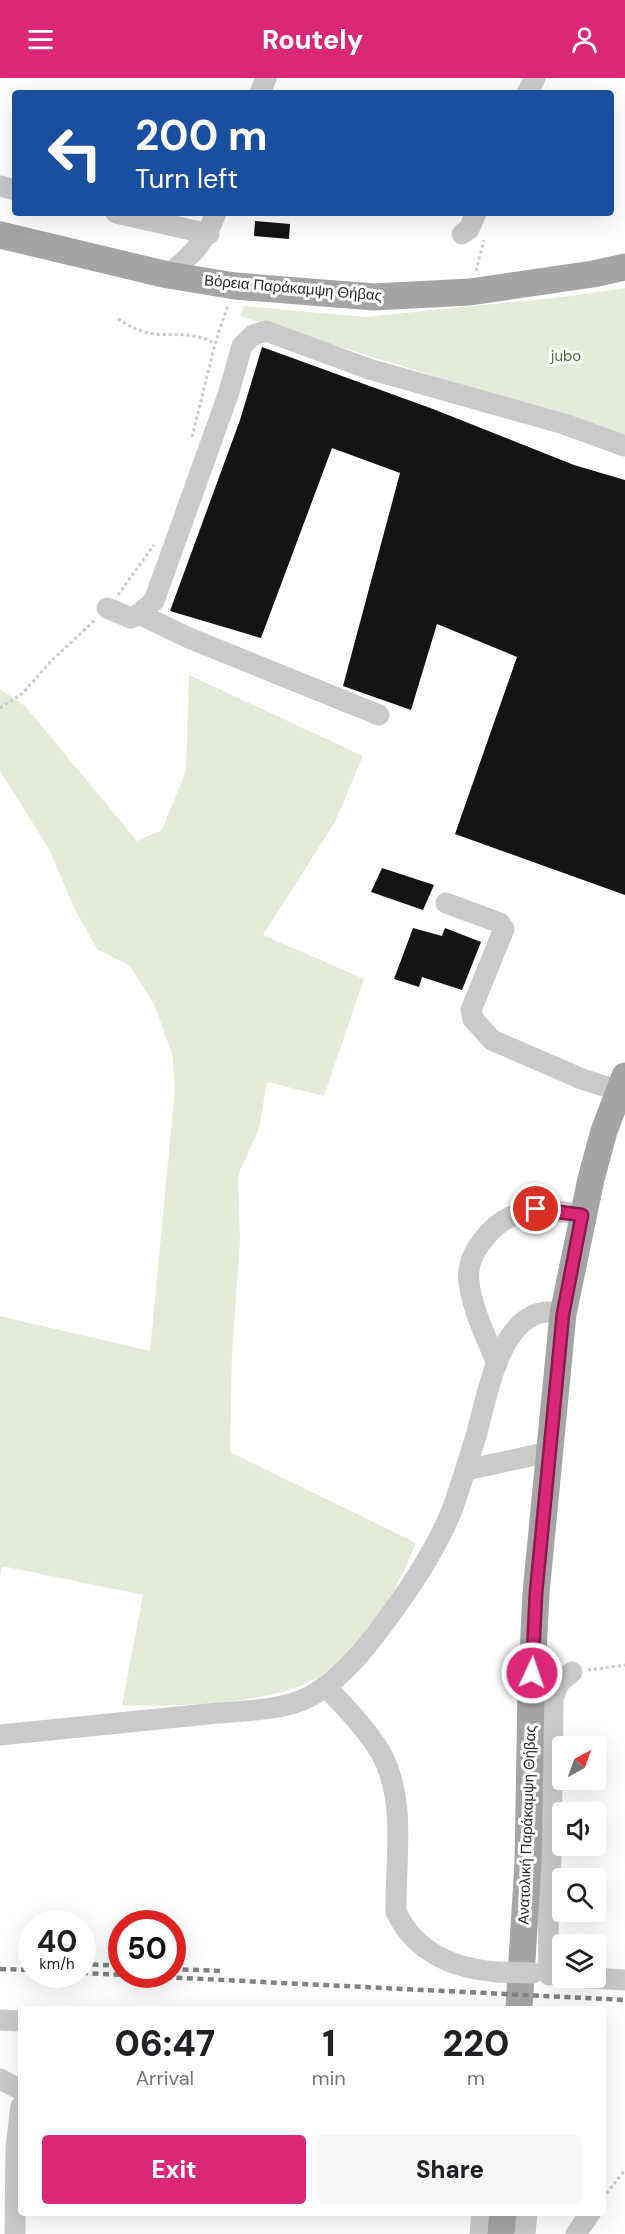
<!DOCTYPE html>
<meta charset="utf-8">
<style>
body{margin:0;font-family:"DM Sans",sans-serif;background:#f6f6f6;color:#202124;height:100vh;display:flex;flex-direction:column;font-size:22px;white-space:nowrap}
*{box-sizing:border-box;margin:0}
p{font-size:20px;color:#757577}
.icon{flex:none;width:33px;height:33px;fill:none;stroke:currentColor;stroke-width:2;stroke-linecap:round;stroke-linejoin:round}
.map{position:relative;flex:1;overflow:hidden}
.panel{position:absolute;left:18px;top:1928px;width:588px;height:210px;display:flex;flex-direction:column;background:#fff;border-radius:6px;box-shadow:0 6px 24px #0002}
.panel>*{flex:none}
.banner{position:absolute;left:12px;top:12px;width:602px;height:126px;border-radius:6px;box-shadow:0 6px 24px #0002;background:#1a4fa0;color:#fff;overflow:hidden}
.needle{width:39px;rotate:41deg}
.fabs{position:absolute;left:552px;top:1658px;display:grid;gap:12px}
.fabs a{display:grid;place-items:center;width:54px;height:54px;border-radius:6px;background:#fff;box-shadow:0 6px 24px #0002;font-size:30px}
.speed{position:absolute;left:18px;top:1832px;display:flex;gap:12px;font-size:30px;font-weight:700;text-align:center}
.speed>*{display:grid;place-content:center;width:78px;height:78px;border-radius:50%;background:#fff;box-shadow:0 6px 24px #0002;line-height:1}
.speed small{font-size:15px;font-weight:400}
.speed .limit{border:9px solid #d22;background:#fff;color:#111}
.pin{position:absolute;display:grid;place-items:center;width:51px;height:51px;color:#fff;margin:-26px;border:3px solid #fff;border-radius:50%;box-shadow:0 2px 6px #0007}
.me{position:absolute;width:66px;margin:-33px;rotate:3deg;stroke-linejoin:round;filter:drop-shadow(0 0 4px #0008)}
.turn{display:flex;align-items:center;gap:21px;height:126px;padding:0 24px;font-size:27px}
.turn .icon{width:78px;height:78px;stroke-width:2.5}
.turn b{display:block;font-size:42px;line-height:51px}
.eta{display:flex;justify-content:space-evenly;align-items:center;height:102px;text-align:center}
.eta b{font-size:36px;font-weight:800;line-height:42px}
.button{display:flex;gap:12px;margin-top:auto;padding:12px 24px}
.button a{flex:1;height:69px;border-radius:6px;background:#db2777;color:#fff;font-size:24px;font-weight:800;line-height:69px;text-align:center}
.button a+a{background:#f6f6f6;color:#202124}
header{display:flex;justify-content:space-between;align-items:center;height:78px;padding:0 24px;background:#db2777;color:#fff;font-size:27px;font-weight:800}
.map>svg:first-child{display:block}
</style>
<header><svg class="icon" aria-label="menu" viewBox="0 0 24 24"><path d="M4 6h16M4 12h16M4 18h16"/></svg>Routely<svg class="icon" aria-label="person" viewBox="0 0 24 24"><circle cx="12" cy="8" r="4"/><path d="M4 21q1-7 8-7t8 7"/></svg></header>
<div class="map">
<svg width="625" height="2156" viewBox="0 0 625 2156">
<rect width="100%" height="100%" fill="#fff"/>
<g fill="#e4ecd9">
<path d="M625 210V357L240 238 244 228 365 239 563 219Z"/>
<path d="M189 597 363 678 335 744 263 857 364 901 324 1018 267 1004 259 1051 238 1097 240 1163 232 1277 230 1374 416 1465C396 1514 366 1570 319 1599 272 1627 175 1629 122 1627L143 1517 2 1488 0 1499V1238L150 1273 175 1010 172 976 154 926 130 888 97 871 75 832 49 771 0 693V611L25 628 137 763 162 752 186 693Z"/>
</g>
<g fill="#141414">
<path d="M255 143 290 146 289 161 254 158Z"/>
<path d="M262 269 433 331 574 387 625 402V817L455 756 517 579 437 546 411 632 343 608 400 395 332 370 261 560 170 533 240 342Z"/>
<path d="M382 790 434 807 423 832 371 814Z"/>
<path d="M413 850 442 858 445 850 481 864 462 912 422 899 419 909 394 901Z"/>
</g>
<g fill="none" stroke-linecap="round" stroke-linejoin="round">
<g stroke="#cacaca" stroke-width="3" stroke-dasharray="3 3" stroke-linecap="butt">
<path d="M476 193 484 162"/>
<path d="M118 241C129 248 140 254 154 256 176 258 195 253 215 266"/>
<path d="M192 359 215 266 228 227"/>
<path d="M118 517 154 467"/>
<path d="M0 630 23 615 50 584 95 542"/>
<path d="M588 1592 625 1587"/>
<path d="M603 2120 625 2092"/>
</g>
<g stroke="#cacaca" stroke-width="21">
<path d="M260 15 266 0"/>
<path d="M527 15 535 0"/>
<path d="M0 108 15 112"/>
<path d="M116 135 209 156"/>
<path d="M462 156 469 151 476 135"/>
<path d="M168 197C192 177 205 165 216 135"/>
<path d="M107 530 131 540 139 536 154 523 228 317 242 268 253 257 266 253 369 291 564 346 625 368"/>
<path d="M139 536 189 560 379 637"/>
<path d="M446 825 500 845 504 851 471 932 473 941 492 962 582 1001 619 1013"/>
<path d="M497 1286C487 1260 472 1232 469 1204 467 1189 472 1177 480 1166 507 1127 539 1129 582 1137"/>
<path d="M466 1392 549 1374"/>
<path d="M325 1608C345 1629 366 1650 381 1675 407 1722 395 1783 396 1834 416 1875 453 1890 496 1894"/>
<path d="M0 1657C69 1650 139 1643 208 1636 237 1633 281 1633 307 1620 344 1601 374 1560 398 1526 418 1498 439 1464 452 1432 461 1407 468 1383 476 1358 486 1323 496 1256 532 1238 543 1232 552 1234 563 1236"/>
<path d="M549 1897 548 1828 551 1780 553 1621 559 1605 572 1594"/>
<path d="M575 1899 625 1902"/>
<path d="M0 1942 21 1943"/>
<path d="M0 2001 21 2012"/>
<path d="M15 2156 16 2070 21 2028"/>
<path d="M480 2156 482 2134"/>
<path d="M525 2156 527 2134"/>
<path d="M576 2156 591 2134"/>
</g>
<g stroke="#a5a5a5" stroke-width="27">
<path d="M0 157 168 197 235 208 374 219 470 214 593 196 625 189"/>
<path d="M519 1930 528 1785 531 1615 536 1515 563 1236 591 1101 604 1053 625 998"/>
<path d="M501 2156 503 2134"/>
</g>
<g stroke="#828282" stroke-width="4.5" stroke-dasharray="6 4.5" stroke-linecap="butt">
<path d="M82 1886 122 1888"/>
<path d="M0 1891 32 1892"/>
<path d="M172 1891 223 1893"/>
<path d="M82 1895 625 1922"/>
</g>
<path stroke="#cacaca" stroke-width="21" d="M496 1894 533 1895"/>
</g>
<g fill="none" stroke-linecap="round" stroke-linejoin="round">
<g stroke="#8e194d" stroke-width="15">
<path id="route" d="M532 1595 536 1515 563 1236 582 1137 536 1131"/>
</g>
<use href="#route" stroke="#db2777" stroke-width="10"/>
</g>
<g text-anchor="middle" stroke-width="6" stroke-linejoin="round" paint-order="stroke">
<g font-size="15" fill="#2d2d2d" stroke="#fff">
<text transform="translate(293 210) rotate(5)" y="5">Βόρεια Παράκαμψη Θήβας</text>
<text transform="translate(527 1747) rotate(-88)" y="5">Ανατολική Παράκαμψη Θήβας</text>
</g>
<g font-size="15" fill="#536c37" stroke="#fff">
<text x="566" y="283">jubo</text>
</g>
</g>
</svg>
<div class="fabs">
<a><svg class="needle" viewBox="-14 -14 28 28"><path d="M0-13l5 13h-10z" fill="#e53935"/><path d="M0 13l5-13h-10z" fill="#757577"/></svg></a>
<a><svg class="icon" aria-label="sound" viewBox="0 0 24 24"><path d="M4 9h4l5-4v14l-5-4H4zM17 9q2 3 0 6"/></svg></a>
<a><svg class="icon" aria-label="search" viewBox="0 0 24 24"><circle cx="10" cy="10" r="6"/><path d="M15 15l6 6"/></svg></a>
<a><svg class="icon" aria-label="layers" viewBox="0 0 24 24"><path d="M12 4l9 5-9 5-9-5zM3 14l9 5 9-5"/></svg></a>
</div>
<div class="speed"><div>40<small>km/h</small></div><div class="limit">50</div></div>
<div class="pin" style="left:536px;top:1131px;background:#d93025"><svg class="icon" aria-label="arrive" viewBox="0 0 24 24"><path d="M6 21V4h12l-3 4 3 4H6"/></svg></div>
<svg class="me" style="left:532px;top:1595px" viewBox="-20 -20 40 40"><circle r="17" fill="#db2777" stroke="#fff" stroke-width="3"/><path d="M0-11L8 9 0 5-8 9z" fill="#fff"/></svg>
<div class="banner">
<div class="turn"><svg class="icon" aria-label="left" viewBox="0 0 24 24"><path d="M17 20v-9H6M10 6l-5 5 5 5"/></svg><div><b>200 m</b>Turn left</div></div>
</div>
<section class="panel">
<div class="eta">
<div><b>06:47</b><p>Arrival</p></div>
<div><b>1</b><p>min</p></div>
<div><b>220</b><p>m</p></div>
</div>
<div class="button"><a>Exit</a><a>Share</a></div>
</section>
</div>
